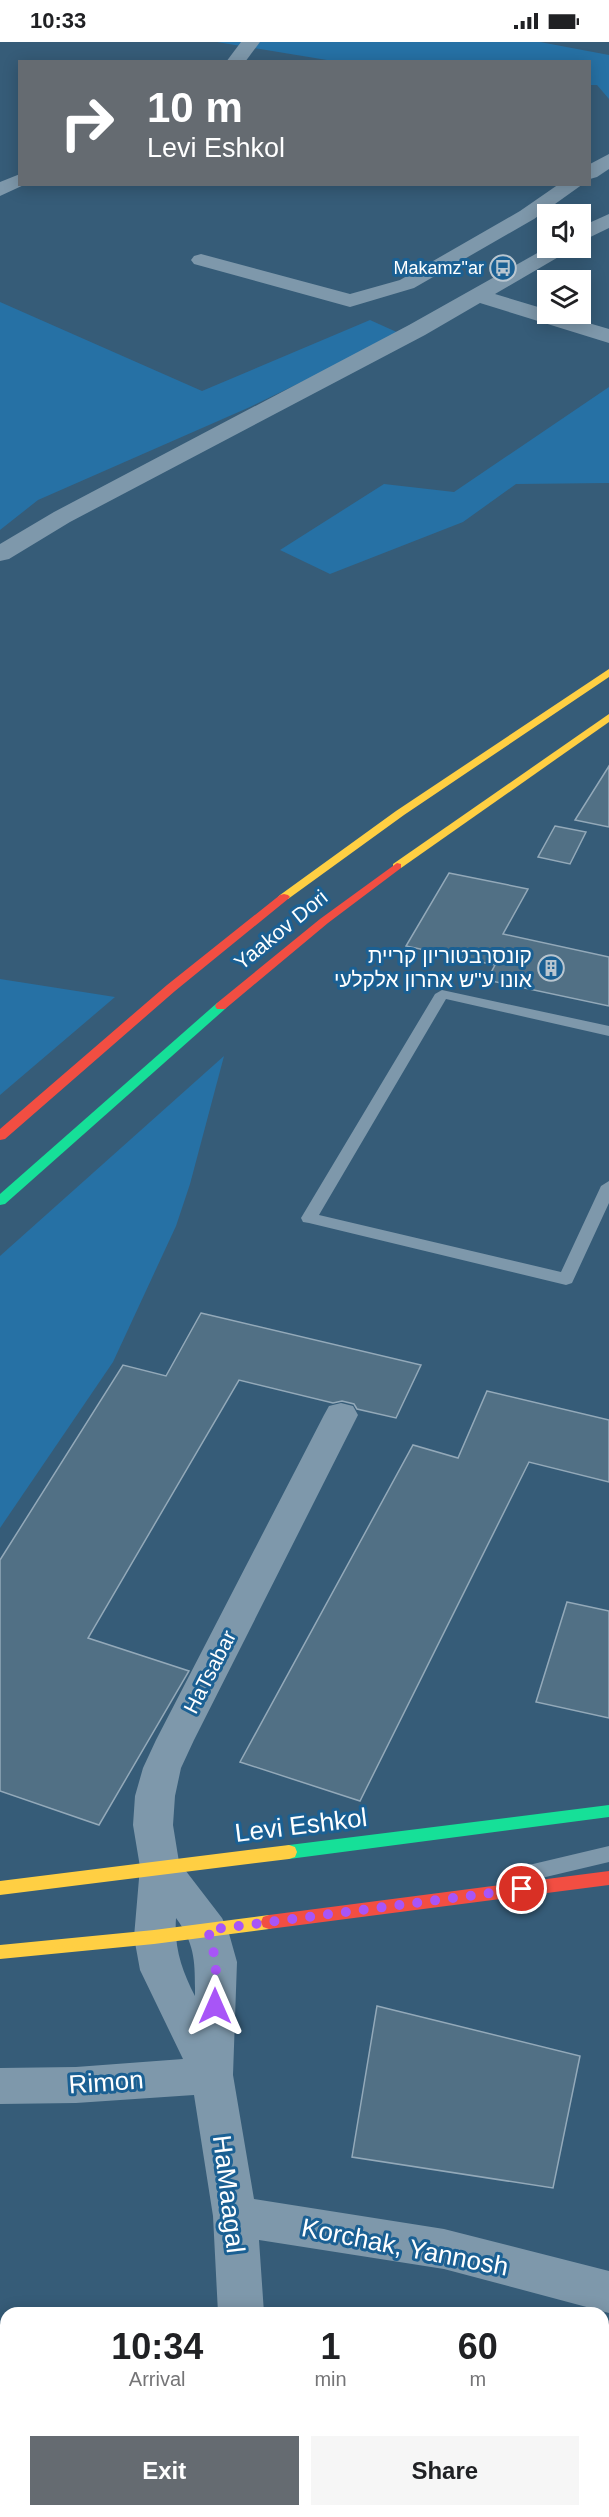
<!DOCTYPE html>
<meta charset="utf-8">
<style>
body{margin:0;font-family:Arial,Heebo,sans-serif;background:#f6f6f6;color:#202124;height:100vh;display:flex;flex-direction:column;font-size:22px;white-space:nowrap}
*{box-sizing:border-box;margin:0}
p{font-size:20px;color:#757577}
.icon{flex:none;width:33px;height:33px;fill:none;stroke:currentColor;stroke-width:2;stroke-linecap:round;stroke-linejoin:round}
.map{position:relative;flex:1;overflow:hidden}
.details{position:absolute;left:0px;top:2265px;width:609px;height:210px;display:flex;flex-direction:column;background:#fff;border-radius:18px 18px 0 0;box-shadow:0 3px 15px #0003}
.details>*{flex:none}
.guide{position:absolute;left:18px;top:18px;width:573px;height:126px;border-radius:0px;box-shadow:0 3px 15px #0003;background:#656b71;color:#fff;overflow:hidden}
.tools{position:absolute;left:537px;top:162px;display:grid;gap:12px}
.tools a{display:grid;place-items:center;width:54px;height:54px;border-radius:0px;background:#fff;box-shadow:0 3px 15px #0003;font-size:30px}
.pin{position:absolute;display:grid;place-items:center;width:51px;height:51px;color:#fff;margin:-26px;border:3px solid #fff;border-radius:50%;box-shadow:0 2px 6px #0007}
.me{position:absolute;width:66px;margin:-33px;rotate:0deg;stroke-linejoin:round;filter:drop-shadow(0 0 4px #0008)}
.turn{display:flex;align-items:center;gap:21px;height:126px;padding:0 30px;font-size:27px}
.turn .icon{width:78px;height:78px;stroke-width:2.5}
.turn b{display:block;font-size:42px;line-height:51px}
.eta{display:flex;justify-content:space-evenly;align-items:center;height:102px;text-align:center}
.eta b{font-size:36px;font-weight:800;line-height:42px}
.action{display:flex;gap:12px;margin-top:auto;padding:12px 30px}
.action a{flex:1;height:69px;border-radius:0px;background:#656b71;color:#fff;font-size:24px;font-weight:800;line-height:69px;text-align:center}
.action a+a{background:#f6f6f6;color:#202124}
.status{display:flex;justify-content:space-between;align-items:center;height:42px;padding:0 30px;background:#fff;direction:ltr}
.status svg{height:16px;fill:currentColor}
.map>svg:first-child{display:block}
</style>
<div class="status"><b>10:33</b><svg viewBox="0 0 49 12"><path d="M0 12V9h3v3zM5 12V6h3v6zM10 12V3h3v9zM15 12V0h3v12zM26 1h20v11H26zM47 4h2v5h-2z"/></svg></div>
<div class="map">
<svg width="609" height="2475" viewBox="0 0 609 2475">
<rect width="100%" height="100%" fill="#365c78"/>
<g fill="#2671a5">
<path d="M217 0H540L609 13V57L597 43H590V20L333 19Z"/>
<path d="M0 260 202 349 370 278 401 292 250 365 38 458 0 488Z"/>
<path d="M609 345V441L516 442 463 480 330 532 280 508 384 442 454 450Z"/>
<path d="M0 937 115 955 0 1053Z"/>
<path d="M224 1014 190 1142 176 1184 113 1320 0 1486V1214Z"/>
<path d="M357 2469H516L515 2475H356Z"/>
</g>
<g fill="#517085" stroke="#93a9b9" stroke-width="1.5">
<path d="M609 724V785L575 778Z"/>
<path d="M555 784 586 790 570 822 538 815Z"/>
<path d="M449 831 528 847 503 892 609 915V964L487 938 495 923 406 904Z"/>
<path d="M201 1271 421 1323 396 1376 357 1367 354 1362 342 1359 333 1361 239 1338 88 1596 189 1629 99 1783 0 1749V1518L123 1323 166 1334Z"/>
<path d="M487 1349 609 1378V1440L529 1420 360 1759 240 1720 413 1403 458 1416Z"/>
<path d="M567 1560 609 1569V1676L536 1660Z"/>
<path d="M377 1964 580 2014 553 2146 352 2115Z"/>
</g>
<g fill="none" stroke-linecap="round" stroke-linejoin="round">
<g fill="#7e98ab" fill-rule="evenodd">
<path d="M442 948 609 984V994L446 957 319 1173 561 1230 601 1144 609 1139V1161L572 1241 566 1243 309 1181 303 1180 301 1176 435 952Z"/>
<path d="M609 1804V1820L512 1843 505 1841 502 1835 505 1829 512 1827Z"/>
</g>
<g fill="#7e98ab" fill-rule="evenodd">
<path d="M241 0H260L245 20H226Z"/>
<path d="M609 112V127L597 135 590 137V122Z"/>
<path d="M20 132V142H26L0 154V140Z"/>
<path d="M559 142H583L534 177 414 246 350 265 194 222 191 218 194 214 201 212 350 252 400 238 520 169Z"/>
<path d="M609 172V186L580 200V185Z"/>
<path d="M548 205 570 206 567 210 495 252 548 268V272H558L609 287V301L480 261 425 293 70 480 9 517 0 519V502L54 470 409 283Z"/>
<path d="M341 1361 353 1364 358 1373 194 1698 181 1726 175 1754 173 1783 179 1820 222 1876 228 1888 237 1920 233 2033 254 2157 444 2187 609 2229V2271L444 2227 259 2198 264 2271H218L213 2174 194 2053 76 2061 0 2062V2026L76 2025 183 2017 140 1928 134 1895 140 1825 133 1783 135 1754 143 1726 156 1698 324 1373 329 1364ZM176 1876C196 1903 195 1922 195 1954 182 1929 174 1906 176 1876Z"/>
<path d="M228 2469H276L277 2475H229Z"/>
</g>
<g fill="#16e098" fill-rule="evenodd">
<path d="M221 960 225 961 227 964 225 967 5 1162 0 1163V1152L217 961Z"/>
<path d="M609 1763V1775L289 1817 283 1815 281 1810 283 1805 289 1803Z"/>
</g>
<g fill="#ffcf43" fill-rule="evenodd">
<path d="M609 627V635L404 773 288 857H280L278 855 280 853 396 769Z"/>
<path d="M609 672V680L401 826H393V822Z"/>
<path d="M289 1803 295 1805 297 1810 295 1815 289 1817 0 1853V1839Z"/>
<path d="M269 1873 275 1875 277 1880 275 1885 269 1887 154 1902 0 1917V1903L154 1888Z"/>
</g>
<g fill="#f24e42" fill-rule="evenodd">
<path d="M397 821 401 822V826L328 881 225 967H217L215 964 217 961 320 877Z"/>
<path d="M284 852 288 853 290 855 288 857 175 949 5 1097 0 1098V1087L167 943 280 853Z"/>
<path d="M609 1829V1843L269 1887 263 1885 261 1880 263 1875 269 1873Z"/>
</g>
</g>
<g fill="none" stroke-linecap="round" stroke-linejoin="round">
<path stroke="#a855f7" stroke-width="10" stroke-dasharray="0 18" d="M215 1964 216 1920 208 1888 522 1847"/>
</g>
<defs>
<g id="bus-ring" transform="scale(1.35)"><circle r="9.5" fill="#1b6093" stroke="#b9c6d0" stroke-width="1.5"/><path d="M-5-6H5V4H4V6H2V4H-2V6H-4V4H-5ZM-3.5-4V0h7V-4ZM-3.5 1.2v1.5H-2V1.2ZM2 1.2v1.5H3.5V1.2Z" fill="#b9c6d0"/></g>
<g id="building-ring" transform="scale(1.35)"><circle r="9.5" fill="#1b6093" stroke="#b9c6d0" stroke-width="1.5"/><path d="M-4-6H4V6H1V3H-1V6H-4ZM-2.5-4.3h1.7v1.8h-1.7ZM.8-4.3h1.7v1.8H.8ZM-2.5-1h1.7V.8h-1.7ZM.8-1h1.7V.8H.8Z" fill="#b9c6d0"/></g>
</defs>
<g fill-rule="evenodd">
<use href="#bus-ring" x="503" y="226"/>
<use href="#building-ring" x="551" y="926"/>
</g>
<g text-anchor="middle" stroke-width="6" stroke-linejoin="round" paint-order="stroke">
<g font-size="18" fill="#fff" stroke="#1b6093" text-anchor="end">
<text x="484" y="232">Makamz"ar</text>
</g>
<g font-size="21" fill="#fff" stroke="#1b6093">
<text transform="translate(281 888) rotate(-39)" y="7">Yaakov Dori</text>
<text transform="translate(210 1630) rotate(-63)" y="7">HaTsabar</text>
</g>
<g font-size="21" fill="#fff" stroke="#1b6093" text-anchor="end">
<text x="532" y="921">קונסרבטוריון קריית<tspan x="532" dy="24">אונו ע"ש אהרון אלקלעי</tspan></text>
</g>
<g font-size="26" fill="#fff" stroke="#1b6093">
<text transform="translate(301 1783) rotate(-7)" y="9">Levi Eshkol</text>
<text transform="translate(106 2040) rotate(-4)" y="9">Rimon</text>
<text transform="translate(229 2152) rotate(83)" y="9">HaMaagal</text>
<text transform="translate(405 2205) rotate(11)" y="9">Korchak, Yannosh</text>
</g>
</g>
</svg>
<div class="tools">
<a><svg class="icon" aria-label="sound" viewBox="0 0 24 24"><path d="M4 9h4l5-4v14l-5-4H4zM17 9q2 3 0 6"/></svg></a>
<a><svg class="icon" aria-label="layers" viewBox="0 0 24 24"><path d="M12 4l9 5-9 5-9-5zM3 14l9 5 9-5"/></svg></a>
</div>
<div class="pin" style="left:522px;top:1847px;background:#d93025"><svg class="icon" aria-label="arrive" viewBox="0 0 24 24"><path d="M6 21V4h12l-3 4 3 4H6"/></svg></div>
<svg class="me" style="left:215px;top:1964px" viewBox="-20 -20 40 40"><path d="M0-17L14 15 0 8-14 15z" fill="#a855f7" stroke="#fff" stroke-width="4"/></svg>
<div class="guide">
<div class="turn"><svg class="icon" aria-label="right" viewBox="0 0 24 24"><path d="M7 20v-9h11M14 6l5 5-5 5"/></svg><div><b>10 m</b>Levi Eshkol</div></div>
</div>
<section class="details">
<div class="eta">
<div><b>10:34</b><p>Arrival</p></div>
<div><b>1</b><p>min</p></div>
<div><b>60</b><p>m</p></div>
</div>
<div class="action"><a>Exit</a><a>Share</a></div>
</section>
</div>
